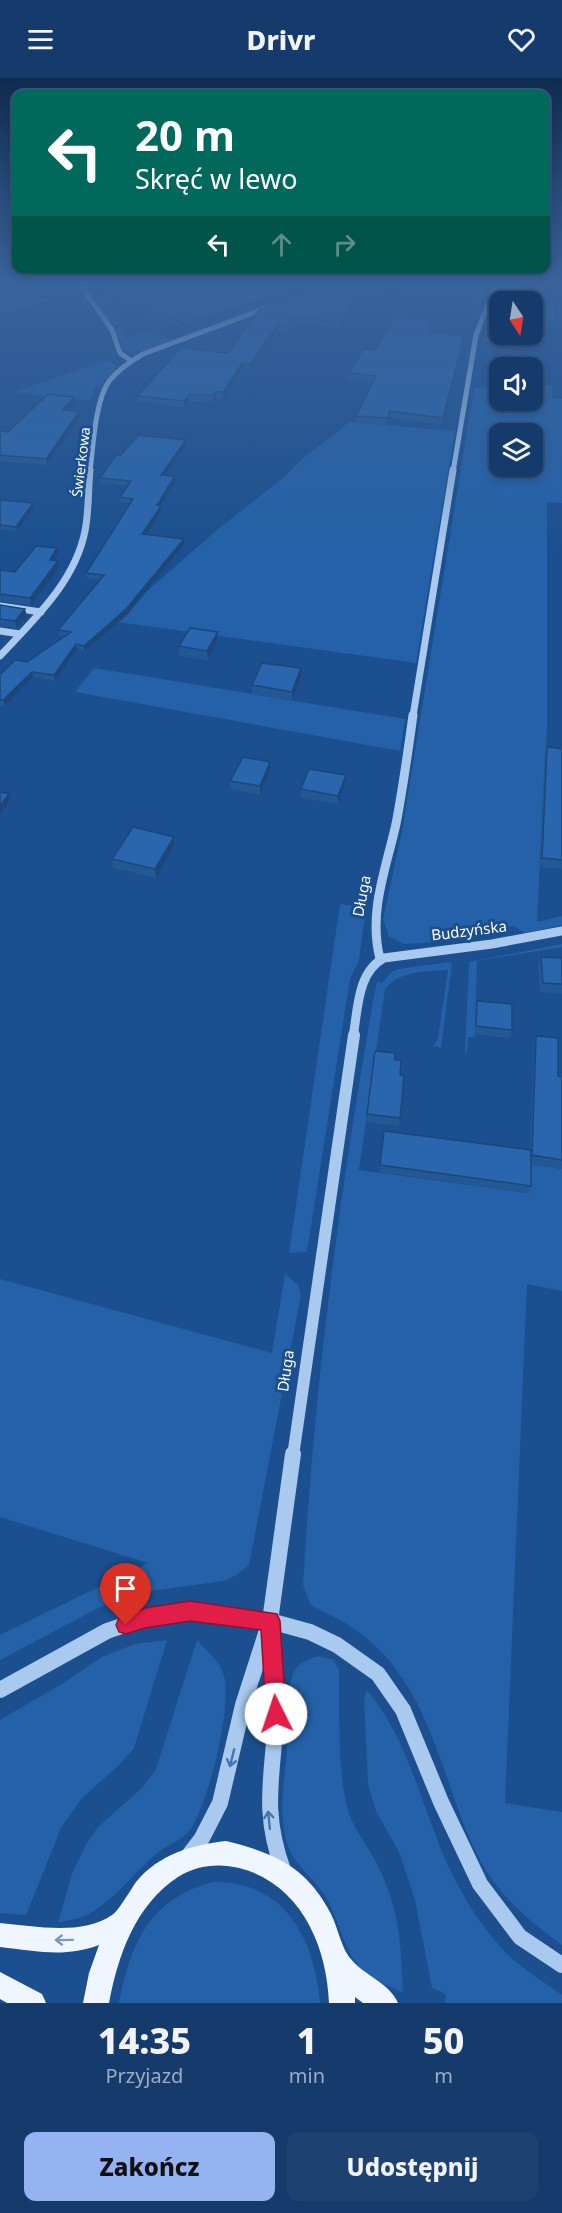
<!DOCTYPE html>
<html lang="pl">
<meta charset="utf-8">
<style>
body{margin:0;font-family:"Noto Sans",sans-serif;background:#1d4271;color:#f1f3f6;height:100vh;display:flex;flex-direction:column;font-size:22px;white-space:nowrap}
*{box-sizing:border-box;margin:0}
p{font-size:20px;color:#9dadc1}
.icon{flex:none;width:33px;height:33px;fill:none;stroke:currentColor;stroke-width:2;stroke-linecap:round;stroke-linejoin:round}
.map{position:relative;height:1925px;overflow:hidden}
.sheet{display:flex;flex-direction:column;background:#143b6b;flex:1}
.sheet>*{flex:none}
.top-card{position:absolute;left:12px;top:12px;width:538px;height:183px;border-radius:12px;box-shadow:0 3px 9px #0003,0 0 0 2px #33557e;background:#00695c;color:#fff;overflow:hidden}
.needle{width:39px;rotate:168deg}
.controls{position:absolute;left:489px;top:213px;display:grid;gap:12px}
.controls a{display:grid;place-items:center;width:54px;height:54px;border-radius:12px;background:#143b6b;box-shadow:0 3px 9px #0003,0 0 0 2px #33557e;font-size:30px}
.pin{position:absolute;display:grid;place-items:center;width:51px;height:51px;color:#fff;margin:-62px -26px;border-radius:50% 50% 50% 0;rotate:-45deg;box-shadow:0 0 6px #0007}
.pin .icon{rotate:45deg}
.me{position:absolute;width:66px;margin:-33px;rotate:356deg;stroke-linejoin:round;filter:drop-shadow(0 0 4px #0008)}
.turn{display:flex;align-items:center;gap:21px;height:126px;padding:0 24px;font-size:27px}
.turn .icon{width:78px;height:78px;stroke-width:2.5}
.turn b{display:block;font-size:42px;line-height:51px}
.lanes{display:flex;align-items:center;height:57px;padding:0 24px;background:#0003;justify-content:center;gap:30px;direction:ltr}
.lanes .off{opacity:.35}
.eta{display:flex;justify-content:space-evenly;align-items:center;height:102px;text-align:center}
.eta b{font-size:36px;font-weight:800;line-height:42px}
.button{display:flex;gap:12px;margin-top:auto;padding:12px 24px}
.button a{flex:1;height:69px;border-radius:12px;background:#95b2f1;color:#111;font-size:24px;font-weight:800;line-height:69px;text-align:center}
.button a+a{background:#1d4271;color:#f1f3f6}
header{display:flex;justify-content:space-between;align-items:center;height:78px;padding:0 24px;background:#143b6b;font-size:27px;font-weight:800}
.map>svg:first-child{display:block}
</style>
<header><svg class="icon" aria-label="menu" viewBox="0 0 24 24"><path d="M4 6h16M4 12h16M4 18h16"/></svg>Drivr<svg class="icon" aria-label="heart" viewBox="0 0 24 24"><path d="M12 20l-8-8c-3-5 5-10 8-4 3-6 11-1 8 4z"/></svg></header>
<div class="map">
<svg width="562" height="1925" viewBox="0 0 562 1925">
<rect width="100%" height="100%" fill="#1b4f8f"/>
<g fill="#2461a8" fill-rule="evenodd">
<path d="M162 206 147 227 111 238 116 246 114 247 92 217 98 214 108 222Z"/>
<path d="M119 248 126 260 146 253 170 262 197 253 140 274 124 273 116 252Z"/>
<path d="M107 282 118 288 100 308H95L91 323 14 314Z"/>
<path d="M533 306 552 307V320L562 321V425L547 424V650L537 844 562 838V847L525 855 514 848 448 856 441 864 404 866 389 859 383 841 402 753 474 310 499 307 500 322H532ZM500 356H532V388H500Z"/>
<path d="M350 344 455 353 416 585 117 544 146 514 217 452 283 400 301 382Z"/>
<path d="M94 590 405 641 400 673 75 614Z"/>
<path d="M340 826 366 830 359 882 350 901 307 1174 289 1175Z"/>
<path d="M562 866V869L477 883 475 959H468L467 975 465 974 469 884Z"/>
<path d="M450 884 452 885 441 970 434 968 438 960 448 892C425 894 401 892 385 911L359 1092 528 1115 529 1086 562 1091V1213L527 1206 505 1725 562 1734V1867C530 1844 499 1818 480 1782 449 1723 439 1652 400 1597 388 1579 370 1561 351 1549 339 1540 324 1535 311 1527L303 1507C314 1308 340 1109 375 913L377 904 382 905 391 894 398 891Z"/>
<path d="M285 1196 298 1207 301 1217 249 1487 237 1497 223 1503 151 1513 100 1529 0 1582V1557L148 1485 0 1439V1201L272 1275Z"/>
<path d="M167 1562 134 1670 118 1688 82 1720 61 1750 26 1837 0 1835V1642L65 1604 102 1579 135 1566Z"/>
<path d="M197 1562C208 1574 222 1585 225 1602 230 1636 209 1724 190 1752 184 1760 173 1765 164 1770 137 1789 118 1820 89 1836 80 1841 68 1842 58 1845L72 1796 86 1766 98 1749 142 1710 156 1691Z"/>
<path d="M318 1578 334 1582 339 1592C340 1635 337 1687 347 1729 352 1750 368 1767 377 1786 400 1833 401 1864 403 1915 392 1909 376 1904 366 1896 343 1875 340 1842 324 1816 313 1799 295 1788 288 1768 277 1736 285 1702 287 1669 288 1645 284 1618 293 1596 298 1584 307 1582 318 1578Z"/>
<path d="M367 1612C409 1662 421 1727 447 1785 461 1817 483 1851 507 1876 523 1891 544 1904 562 1917V1925H445L446 1916 432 1910 415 1822 399 1774 376 1733 368 1707 364 1620Z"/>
<path d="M213 1804C285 1803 314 1860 320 1925H119C130 1866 150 1820 213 1804Z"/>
</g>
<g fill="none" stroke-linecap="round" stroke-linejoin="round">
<g stroke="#a9c9ee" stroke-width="5">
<path d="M80 206 112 252 120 275 130 282"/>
<path d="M90 394C93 370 95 321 110 302 119 291 131 283 143 276L269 229"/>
<path d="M453 394 476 257 496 206"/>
</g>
<g stroke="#a9c9ee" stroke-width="7">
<path d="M0 528 41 534"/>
<path d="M0 553 20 556"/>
<path d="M0 578C34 541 75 504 85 453 89 433 88 412 90 392"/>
<path d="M413 638 453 392"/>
</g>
<g stroke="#a9c9ee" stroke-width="9">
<path d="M380 881C368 834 386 791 396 746 403 710 408 673 413 637"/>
<path d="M353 959C358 932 357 894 384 880L492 866 562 853"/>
</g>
<path stroke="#a9c9ee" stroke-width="12" d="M293 1378 354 957"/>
<g stroke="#a9c9ee" stroke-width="16">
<path d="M270 1550C272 1579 277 1608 276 1637 273 1699 261 1731 283 1792"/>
<path d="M0 1612 107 1553 145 1540 185 1533 270 1543 310 1554 337 1567 378 1596 403 1632 441 1724 480 1806 520 1859 562 1887"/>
<path d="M189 1777 202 1760 220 1725 243 1627 270 1543 293 1376"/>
</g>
<g fill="#f0f6ff" fill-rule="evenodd">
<path d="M226 1763C275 1775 307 1789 331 1836 337 1848 340 1863 346 1874 358 1896 389 1903 398 1925H363L355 1919V1925H329C327 1867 300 1805 239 1790 219 1785 196 1787 178 1799 135 1827 118 1878 109 1925H83L89 1895 99 1867C65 1880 36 1873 0 1869V1845C34 1848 82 1858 112 1837 118 1834 131 1811 136 1804 159 1776 192 1767 226 1763Z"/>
<path d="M0 1894 42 1916 46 1925H7L0 1921Z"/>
</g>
</g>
<g fill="#245895">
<path d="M110 206H317L239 235 184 251 136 231 135 225 147 222Z"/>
<path d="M330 206H408L400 218 365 214 341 250 292 245 286 255 277 254 250 292 243 291 223 320H216L213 324 189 323 184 329 138 324 137 318 228 275Z"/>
<path d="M461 206H491L482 228 470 227 471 221 477 207Z"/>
<path d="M500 206H528L527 212H523L516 277 500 276 499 272 480 271 481 265Z"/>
<path d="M532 225 555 244 554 250 532 249Z"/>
<path d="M433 243 431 254 464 258 463 264 442 346 390 340 387 347 356 345V338L373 304 349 302V295L375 272Z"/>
<path d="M75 325 68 333 80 339 47 387 0 383V353L8 354Z"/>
<path d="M186 362V367L165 397 175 403 161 428V433L146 457 184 461V467L127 537 85 573 77 571 55 603 33 599 5 628 0 627V597L27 584 65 558 59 557 58 552 100 502 87 500 86 495 130 425 121 424 120 419 128 408 100 405V400L121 377Z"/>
<path d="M0 422 33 425 34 429 17 453 0 451Z"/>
<path d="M57 470 58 477 54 483 59 490 31 527 0 523V492L15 494Z"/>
<path d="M0 527 27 538 17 550 0 548Z"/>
<path d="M218 554V562L208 582 179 577V568Z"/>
<path d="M301 590V599L292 622 252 616V607Z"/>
<path d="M547 669 562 671V791L539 789 545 678Z"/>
<path d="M270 693 260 717 231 711 230 703Z"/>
<path d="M345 706 338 726 301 720V711Z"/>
<path d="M174 768 156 800 113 790 112 781Z"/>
<path d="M541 879 562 880V916L540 914 538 888Z"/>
<path d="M477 923 512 952 510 960 475 956 476 931Z"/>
<path d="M536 958 558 998 562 999V1091L531 1086V1108L529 1115 379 1094 384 1053 530 1072 534 967Z"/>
<path d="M375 973 395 982 400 997 404 998 399 1048 367 1044Z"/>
</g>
<g fill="#1d4779">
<path d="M302 206H317L239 235 184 251 183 245Z"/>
<path d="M405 206H408L400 218 401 212Z"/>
<path d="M489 206H491L482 228 483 222Z"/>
<path d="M365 209V214L341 250V244Z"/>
<path d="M52 222V225L3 240 2 237Z"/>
<path d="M292 239V245L286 255V249Z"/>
<path d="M277 248V254L250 292V286Z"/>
<path d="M464 258 463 264 442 346 443 340Z"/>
<path d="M242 285 243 291 223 320V314Z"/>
<path d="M215 314 216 320 213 324V317Z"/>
<path d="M189 317V323L184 329V323Z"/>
<path d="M74 319 75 325 64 338 63 332Z"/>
<path d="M390 333V340L387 347 388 340Z"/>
<path d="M79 334 80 339 47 387 46 381Z"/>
<path d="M186 362V367L162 402 161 397Z"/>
<path d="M175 398V403L158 433 157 427Z"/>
<path d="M33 425 34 429 17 453 16 449Z"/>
<path d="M161 428V433L143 462 142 456Z"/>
<path d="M184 461V467L127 537 85 573 84 568Z"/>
<path d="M57 470 58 477 51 489 50 482Z"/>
<path d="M58 483 59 490 31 527 30 520Z"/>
<path d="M25 531 27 538 17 550 15 543Z"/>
<path d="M218 554V562L208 582 207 573Z"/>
<path d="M76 566 77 571 55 603 54 597Z"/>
<path d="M301 590V599L292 622V614Z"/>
<path d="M32 594 33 599 5 628 3 622Z"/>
<path d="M270 684V693L260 717V708Z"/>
<path d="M346 697 345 706 338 726V718Z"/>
<path d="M9 716 10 722 0 736V728Z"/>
<path d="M174 759V768L156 800 155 791Z"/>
</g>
<g fill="#2a66ad" stroke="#1d4779" stroke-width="1.5">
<path d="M122 206H302L239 230 183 245 135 225 155 219Z"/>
<path d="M330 206H405L401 212 365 209 341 244 292 239 286 249 277 248 250 286 242 285 223 314H215L213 317H189L184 323 137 318 181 270 228 275 259 232Z"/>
<path d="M477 206H489L483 222 471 221Z"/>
<path d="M500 206H528V207L524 206 521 224H500V256H518L517 271 500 270V266L481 265Z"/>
<path d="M15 207 52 222 2 237 0 236V211Z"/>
<path d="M532 225 555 226V244L532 243Z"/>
<path d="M394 239 433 243 429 254 464 258 443 340 390 333 388 340 356 338 376 298 349 295 363 271 375 272Z"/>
<path d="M48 316 74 319 63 332 79 334 46 381 0 377V353L8 354Z"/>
<path d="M138 357 186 362 161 397 175 398 157 427 161 428 142 456 184 461 126 531 84 568 76 566 54 597 32 594 3 622H0V597L15 582 27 584 71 554 58 552 104 497 86 495 133 421 120 419 131 403 100 400 116 377H121Z"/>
<path d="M0 422 33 425 16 449 0 447Z"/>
<path d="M36 468 57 470 50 482 58 483 30 520 0 516V492L15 494Z"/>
<path d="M0 527 25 531 15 543 0 541Z"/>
<path d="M190 550 218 554 207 573 179 568Z"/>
<path d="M262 585 301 590 292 614 252 607Z"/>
<path d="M547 669 562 671V782L542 780Z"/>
<path d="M243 679 270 684 260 708 230 703Z"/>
<path d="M309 691 346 697 338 718 301 711Z"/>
<path d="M0 714 9 716 0 728Z"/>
<path d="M133 749 174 759 155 791 112 781Z"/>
<path d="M541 879 562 880V906L543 905Z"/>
<path d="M477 923 512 926V952L476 948Z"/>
<path d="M536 958 558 960V998L562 999V1082L532 1077Z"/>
<path d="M375 973 395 975V982H401L400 997 404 998 400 1040 367 1036Z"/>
<path d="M384 1053 531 1072V1108L380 1087Z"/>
</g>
<defs><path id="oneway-shaft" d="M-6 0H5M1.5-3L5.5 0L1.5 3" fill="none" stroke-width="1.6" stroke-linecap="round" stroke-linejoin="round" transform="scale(1.5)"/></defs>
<g stroke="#4674ac">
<use href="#oneway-shaft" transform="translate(232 1680) rotate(104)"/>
<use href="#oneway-shaft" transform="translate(269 1742) rotate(-96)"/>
</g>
<use stroke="#7b9ac1" href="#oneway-shaft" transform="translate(64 1862) rotate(179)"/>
<linearGradient id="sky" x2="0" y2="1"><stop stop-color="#0f2b4f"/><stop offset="0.43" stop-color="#39639b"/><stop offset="1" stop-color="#39639b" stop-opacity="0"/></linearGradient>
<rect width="562" height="475" fill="url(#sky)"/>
<path fill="#e11d48" stroke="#92132f" stroke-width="1.5" d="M190 1523 277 1536 280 1543 286 1636 283 1643 276 1646 269 1643 266 1636 261 1552 190 1543 145 1550 126 1556 119 1554 116 1547 119 1540 145 1530Z"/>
<g text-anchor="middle" stroke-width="6" stroke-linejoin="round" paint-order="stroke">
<g font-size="14" fill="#fff" stroke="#1b4f8f">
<text transform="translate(81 384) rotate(-83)" y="5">Świerkowa</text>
</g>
<g font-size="15" fill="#fff" stroke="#1b4f8f">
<text transform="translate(362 818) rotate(-79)" y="5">Długa</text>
<text transform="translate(469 853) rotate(-7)" y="5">Budzyńska</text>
<text transform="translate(286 1293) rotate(-82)" y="5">Długa</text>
</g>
</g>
</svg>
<div class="controls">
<a><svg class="needle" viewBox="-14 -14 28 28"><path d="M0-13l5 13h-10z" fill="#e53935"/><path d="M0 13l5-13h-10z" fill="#9dadc1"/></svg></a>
<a><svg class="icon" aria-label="sound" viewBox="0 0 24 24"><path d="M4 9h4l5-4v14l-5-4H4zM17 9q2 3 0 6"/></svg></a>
<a><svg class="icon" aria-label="layers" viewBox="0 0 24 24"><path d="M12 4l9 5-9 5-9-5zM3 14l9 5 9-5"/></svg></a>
</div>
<div class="pin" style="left:126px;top:1547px;background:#d93025"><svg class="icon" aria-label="arrive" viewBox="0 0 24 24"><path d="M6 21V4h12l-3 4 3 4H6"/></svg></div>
<svg class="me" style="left:276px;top:1636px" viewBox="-20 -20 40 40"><circle r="19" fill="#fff"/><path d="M0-13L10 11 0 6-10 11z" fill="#e11d48"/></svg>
<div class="top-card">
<div class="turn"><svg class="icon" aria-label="left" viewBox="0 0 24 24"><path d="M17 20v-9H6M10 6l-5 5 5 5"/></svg><div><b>20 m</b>Skręć w lewo</div></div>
<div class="lanes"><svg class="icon" aria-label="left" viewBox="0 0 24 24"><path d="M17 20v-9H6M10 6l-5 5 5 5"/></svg><svg class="icon off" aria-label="ahead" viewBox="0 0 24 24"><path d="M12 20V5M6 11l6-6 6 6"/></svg><svg class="icon off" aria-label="right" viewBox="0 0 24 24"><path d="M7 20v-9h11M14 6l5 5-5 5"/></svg></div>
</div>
</div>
<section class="sheet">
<div class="eta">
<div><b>14:35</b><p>Przyjazd</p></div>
<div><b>1</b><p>min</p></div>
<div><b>50</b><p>m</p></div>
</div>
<div class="button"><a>Zakończ</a><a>Udostępnij</a></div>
</section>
